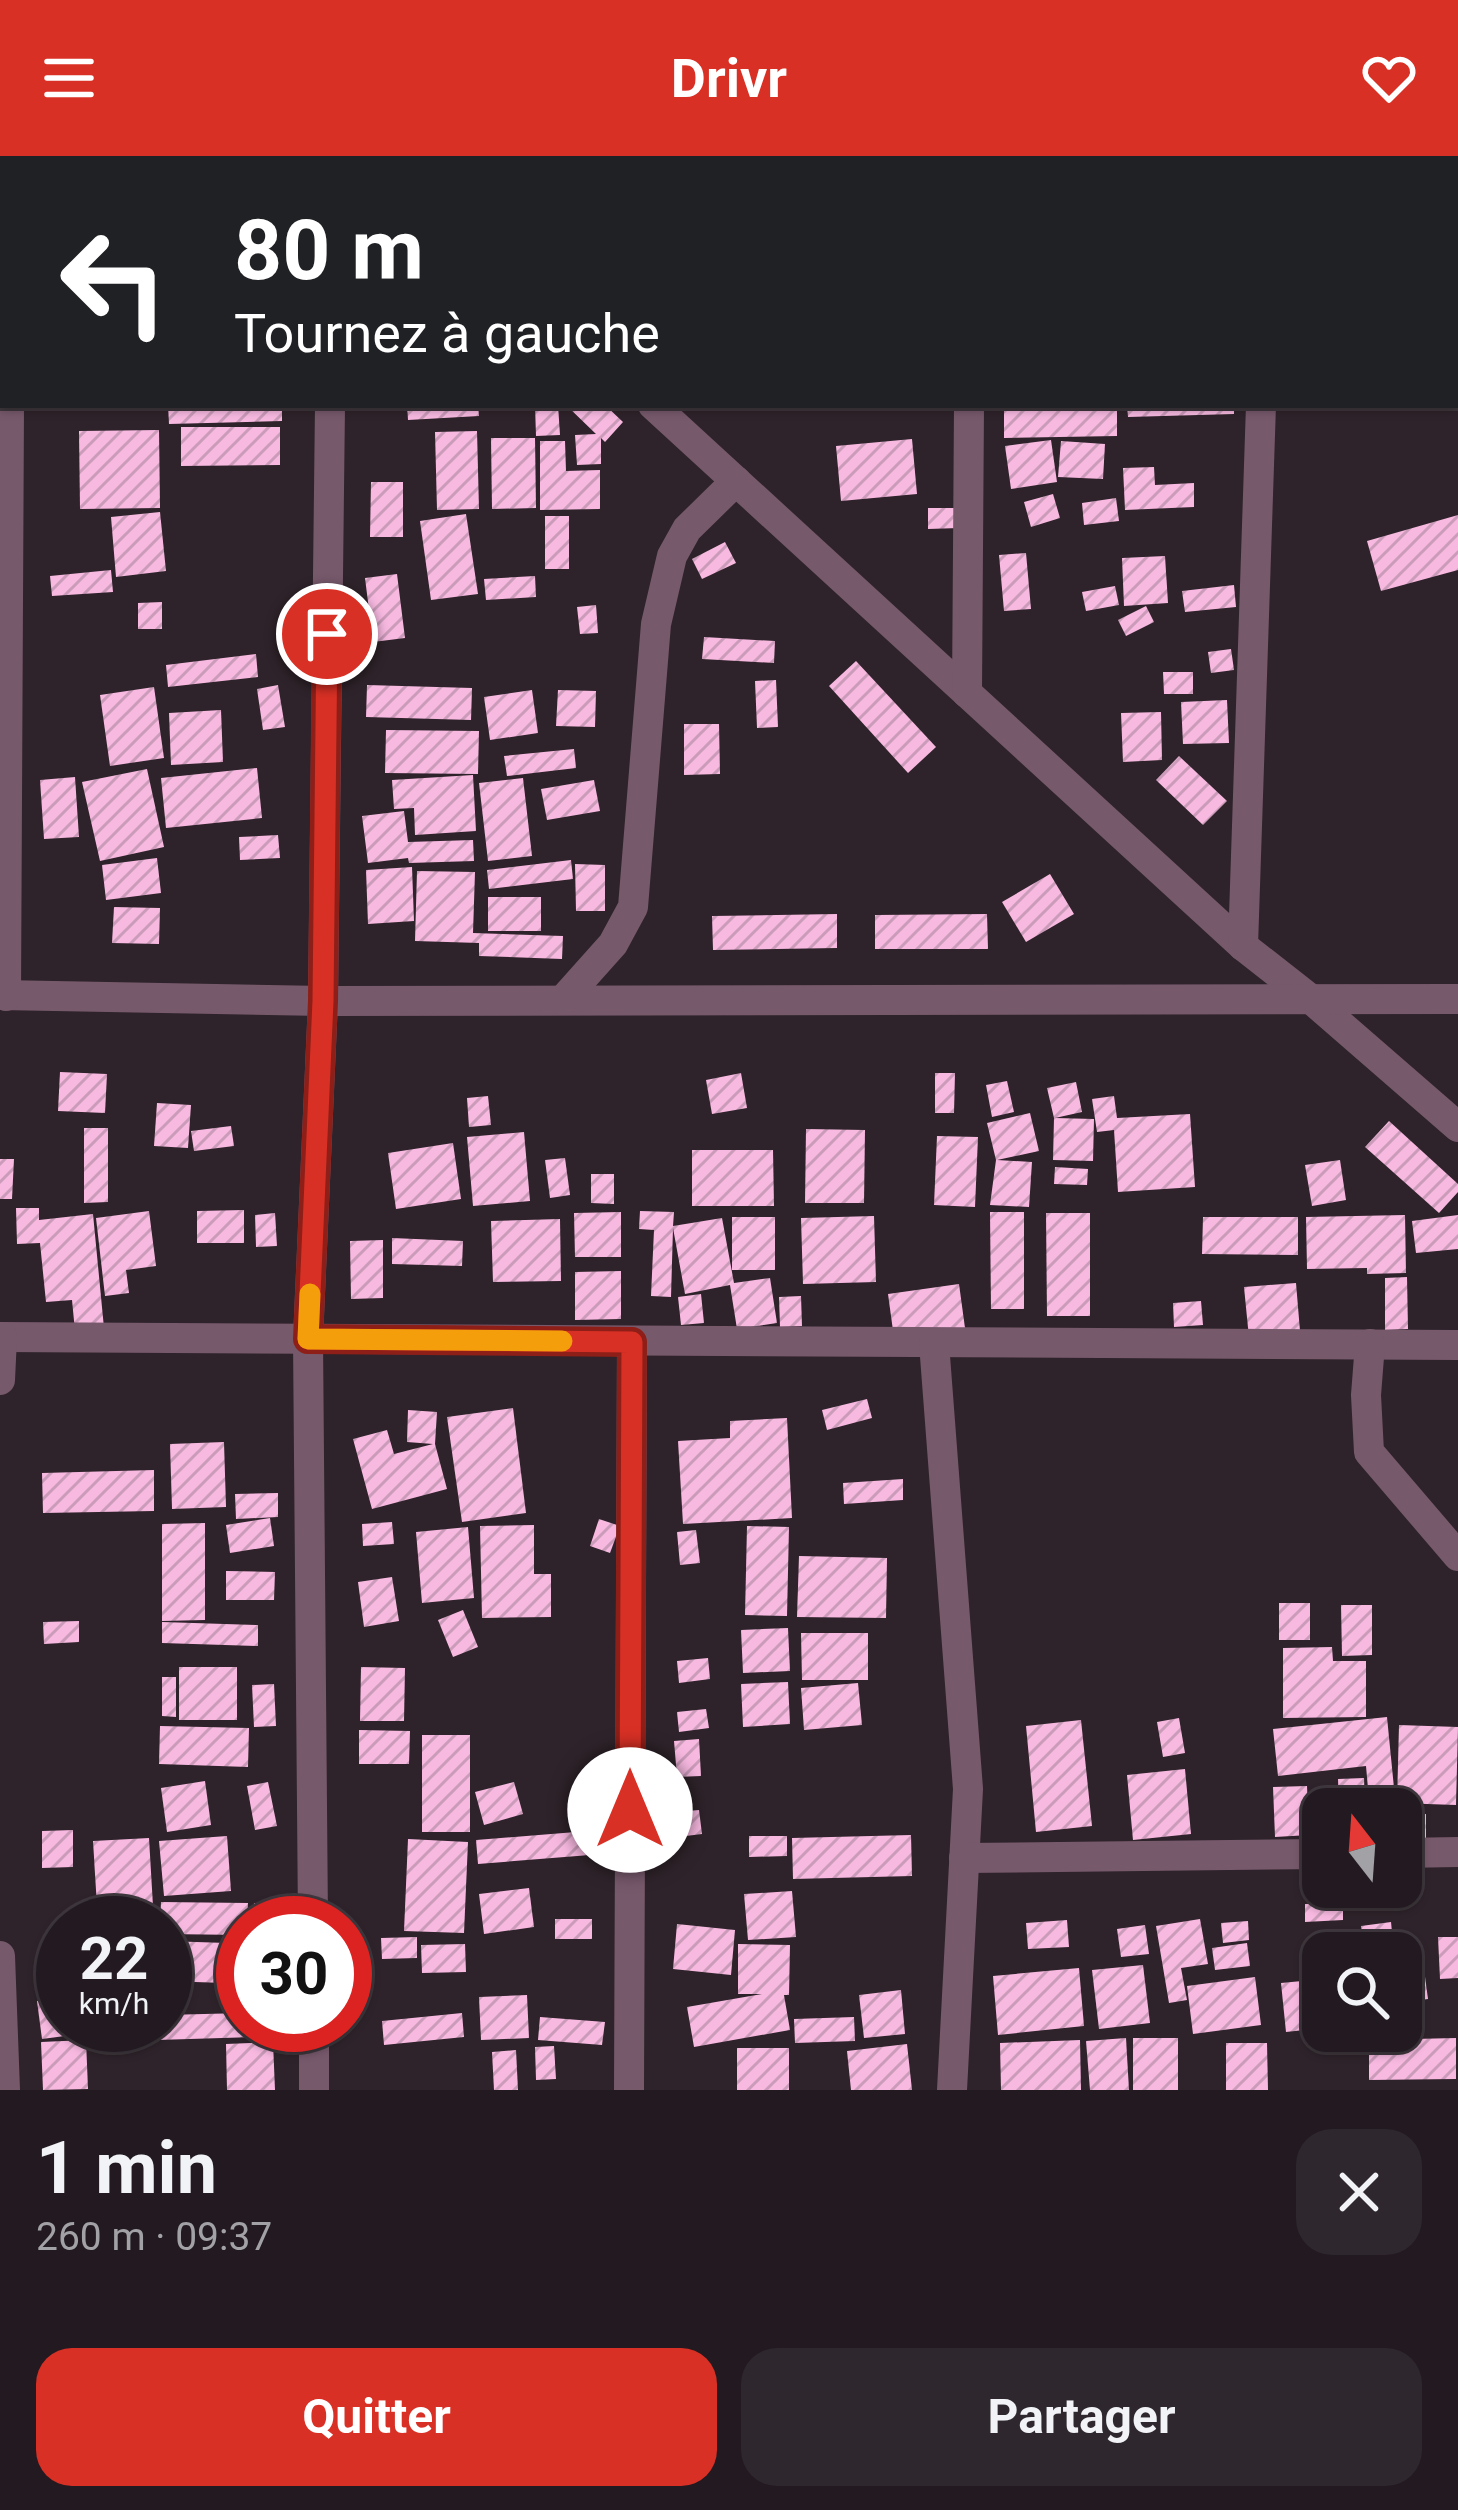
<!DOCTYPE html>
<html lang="fr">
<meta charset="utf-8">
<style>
body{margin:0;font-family:Roboto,sans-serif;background:#2e272d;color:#f1f3f6;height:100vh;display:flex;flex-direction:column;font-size:45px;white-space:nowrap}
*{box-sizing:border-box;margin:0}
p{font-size:39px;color:#a2a1a5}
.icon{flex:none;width:66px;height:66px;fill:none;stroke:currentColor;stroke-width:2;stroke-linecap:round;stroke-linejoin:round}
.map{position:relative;height:1934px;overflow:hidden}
.details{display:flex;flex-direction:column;background:#221a20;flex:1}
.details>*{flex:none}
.top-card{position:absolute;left:0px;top:0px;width:1458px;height:252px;box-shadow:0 3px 9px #0004,0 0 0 3px #3f383e;background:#202124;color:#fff;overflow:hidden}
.needle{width:78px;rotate:343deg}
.fabs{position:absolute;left:1302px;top:1632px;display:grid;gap:24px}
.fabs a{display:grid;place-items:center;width:120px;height:120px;border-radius:24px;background:#221a20;box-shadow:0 3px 9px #0004,0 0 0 3px #3f383e;font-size:60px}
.speed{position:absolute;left:36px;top:1740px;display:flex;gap:24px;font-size:60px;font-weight:700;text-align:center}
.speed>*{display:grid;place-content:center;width:156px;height:156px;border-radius:50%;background:#221a20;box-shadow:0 3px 9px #0004,0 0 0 3px #3f383e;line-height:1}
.speed small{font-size:30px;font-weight:400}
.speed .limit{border:18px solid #d22;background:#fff;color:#111}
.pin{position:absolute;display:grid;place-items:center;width:102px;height:102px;color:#fff;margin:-51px;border:6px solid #fff;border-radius:50%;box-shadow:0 3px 12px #0007}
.me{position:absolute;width:132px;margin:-66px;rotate:0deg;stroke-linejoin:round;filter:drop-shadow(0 0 9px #0008)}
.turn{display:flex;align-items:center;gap:42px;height:252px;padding:0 36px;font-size:54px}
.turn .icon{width:156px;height:156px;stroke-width:2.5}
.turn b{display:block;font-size:84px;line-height:102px}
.round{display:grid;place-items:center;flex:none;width:126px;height:126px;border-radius:36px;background:#2e272d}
.headline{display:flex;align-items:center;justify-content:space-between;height:204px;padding:0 36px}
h1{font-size:72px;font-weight:700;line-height:90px}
.cta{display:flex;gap:24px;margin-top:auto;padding:24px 36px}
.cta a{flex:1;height:138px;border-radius:36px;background:#d93025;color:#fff;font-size:48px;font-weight:700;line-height:138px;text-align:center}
.cta a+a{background:#2e272d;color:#f1f3f6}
header{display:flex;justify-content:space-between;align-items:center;height:156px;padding:0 36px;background:#d93025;color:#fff;font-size:54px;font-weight:700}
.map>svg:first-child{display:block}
</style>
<header><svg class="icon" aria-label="menu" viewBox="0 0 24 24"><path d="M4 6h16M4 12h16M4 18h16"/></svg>Drivr<svg class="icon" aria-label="heart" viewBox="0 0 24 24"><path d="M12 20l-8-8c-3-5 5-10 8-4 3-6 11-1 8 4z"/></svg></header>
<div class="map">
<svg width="1458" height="1934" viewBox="0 0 1458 1934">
<defs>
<pattern id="building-hatch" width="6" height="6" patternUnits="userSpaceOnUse" patternTransform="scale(3)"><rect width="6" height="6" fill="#f8b9e1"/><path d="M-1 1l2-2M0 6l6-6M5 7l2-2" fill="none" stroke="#cb9bba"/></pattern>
</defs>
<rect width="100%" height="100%" fill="#2e232a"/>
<g fill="url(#building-hatch)">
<path d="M168 249H282V265L169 268Z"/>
<path d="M407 249H478L479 260 408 264Z"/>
<path d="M535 249H558L560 279 536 280Z"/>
<path d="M566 249H605L623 266 605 286 601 282V308L577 309 575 279 596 278Z"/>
<path d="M1004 249H1117V280L1004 282Z"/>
<path d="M1127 249H1234V258L1128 261Z"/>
<path d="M181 271H280V309L181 310Z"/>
<path d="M159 274 160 352 80 353 79 275Z"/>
<path d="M477 275 479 353 437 354 435 276Z"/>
<path d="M491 282H535L536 352 492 353Z"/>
<path d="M912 283 917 338 841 345 836 290Z"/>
<path d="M1051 284 1057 326 1011 333 1005 290Z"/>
<path d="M540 285H565L566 315 600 314V353L540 354Z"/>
<path d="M1061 285 1105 288 1103 323 1058 321Z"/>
<path d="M1154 311 1155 329 1194 327V351L1125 354 1123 312Z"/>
<path d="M371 326H403V381H370Z"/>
<path d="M1053 338 1060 362 1031 371 1024 346Z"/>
<path d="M1116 342 1119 365 1084 369 1082 347Z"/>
<path d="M928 352H959V372L928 373Z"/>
<path d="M160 356 166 415 116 421 111 361Z"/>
<path d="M466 358 478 438 431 444 420 365Z"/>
<path d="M1458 359V414L1381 435 1367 385Z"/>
<rect x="545" y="360" width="24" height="53"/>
<path d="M725 386 736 407 702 423 692 403Z"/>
<path d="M1026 397 1031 453 1004 455 999 399Z"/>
<path d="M1165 400 1168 447 1124 450 1122 402Z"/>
<path d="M111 414 113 436 52 440 50 420Z"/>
<path d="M397 418 405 482 373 486 365 422Z"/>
<path d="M535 420 536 441 486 444 484 423Z"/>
<path d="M1234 429 1236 451 1185 456 1182 435Z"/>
<path d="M1115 430 1119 449 1086 455 1082 436Z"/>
<path d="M162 446V473H138V447Z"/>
<path d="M596 449 598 477 580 478 577 451Z"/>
<path d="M1146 450 1154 466 1126 480 1118 464Z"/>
<path d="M704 481 775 485 774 507 702 503Z"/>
<path d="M1231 493 1234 514 1211 517 1208 496Z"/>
<path d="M256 498 258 521 168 531 166 509Z"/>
<path d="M856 505 936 591 908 617 829 530Z"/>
<path d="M1163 516H1193V538H1164Z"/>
<path d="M776 524 778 571 757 572 755 525Z"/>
<path d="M278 529 285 571 263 574 257 533Z"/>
<path d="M367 529 472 532 471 564 366 561Z"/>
<path d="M154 531 164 602 110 610 100 539Z"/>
<path d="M532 534 538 577 490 584 484 541Z"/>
<path d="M558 534 596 535 595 571 556 570Z"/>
<path d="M1227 544 1229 587 1183 588 1181 546Z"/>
<path d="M221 554 223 606 171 609 169 557Z"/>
<path d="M1161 556 1162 604 1123 606 1121 557Z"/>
<path d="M684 568H719L720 618 684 619Z"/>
<path d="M386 574 479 575 478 618 385 617Z"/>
<path d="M574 593 576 612 507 620 504 600Z"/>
<path d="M1179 600 1227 645 1203 669 1156 624Z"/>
<path d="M257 612 262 662 166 672 161 622Z"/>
<path d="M147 613 164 691 100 705 82 626Z"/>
<path d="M473 619 476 675 415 679 414 652 394 653 392 624Z"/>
<path d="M75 621 79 681 44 683 40 624Z"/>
<path d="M523 622 532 700 488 705 479 627Z"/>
<path d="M594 624 600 655 547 664 541 633Z"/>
<path d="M404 655 408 686 473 684 474 705 409 707 408 702 368 707 362 660Z"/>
<path d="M278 679 280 702 240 704 239 681Z"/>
<path d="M157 702 161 737 106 744 102 709Z"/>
<path d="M571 704 573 723 489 733 487 714Z"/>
<path d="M575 708 605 709V755H576Z"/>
<path d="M412 711 414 765 368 768 366 714Z"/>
<path d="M417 715 475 716 473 777 563 780 562 803 479 800V787L415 785Z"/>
<path d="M1050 718 1074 758 1026 786 1002 746Z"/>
<rect x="488" y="741" width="53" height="34"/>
<path d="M114 751 160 752 159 788 112 787Z"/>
<path d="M837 758V792L713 794 712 760Z"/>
<path d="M987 758 988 793H875V759Z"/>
<path d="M60 916 107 918 105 957 58 955Z"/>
<path d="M741 917 747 952 712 958 706 924Z"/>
<path d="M935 917H955L954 957H935Z"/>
<path d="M1007 925 1014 956 992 961 986 929Z"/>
<path d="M1076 926 1082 956 1055 962 1094 963 1093 1005 1053 1004 1054 962 1047 932Z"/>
<path d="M488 940 491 969 469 971 467 942Z"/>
<path d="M1114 940 1117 962 1190 958 1195 1031 1118 1036 1114 974 1097 976 1092 943Z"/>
<path d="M157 947 191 949 188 992 154 990Z"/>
<path d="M1030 957 1039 995 997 1004 1032 1006 1029 1051 990 1049 996 1004 987 967Z"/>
<path d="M1389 965 1458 1028V1036L1439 1057 1365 991Z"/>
<path d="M231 970 234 990 194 995 191 975Z"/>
<path d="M84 972H108V1046L84 1047Z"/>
<path d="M806 973 865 974 864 1047H805Z"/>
<path d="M524 976 530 1045 473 1050 467 981Z"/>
<path d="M937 980 978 981 975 1051 934 1049Z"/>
<path d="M453 987 461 1043 396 1053 388 997Z"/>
<path d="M692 994H773L774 1050H692Z"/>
<path d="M565 1002 570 1039 550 1042 545 1004Z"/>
<path d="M0 1003H14L12 1043H0Z"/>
<path d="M1340 1004 1346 1044 1312 1050 1305 1009Z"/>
<path d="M1055 1011 1088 1013 1087 1029 1054 1028Z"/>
<path d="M591 1018H614V1048L591 1047Z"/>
<path d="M16 1052H39V1064L93 1058 104 1172 75 1175 72 1144 46 1146 40 1087 17 1088Z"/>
<path d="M244 1054V1087H197V1055Z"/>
<path d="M149 1055 156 1110 126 1114 129 1137 105 1140 96 1062Z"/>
<path d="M640 1055 674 1056 673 1070 722 1062 734 1127 770 1122 777 1167 737 1173 730 1129 685 1138 673 1072 671 1141 651 1140 654 1074 639 1073Z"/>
<path d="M621 1056V1101H575L574 1057Z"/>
<path d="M990 1056H1024V1153H991Z"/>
<path d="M275 1057 277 1090 256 1091 255 1059Z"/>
<path d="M1046 1057H1090V1160H1047Z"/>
<path d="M1405 1059 1406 1117 1367 1118V1112L1307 1113 1306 1061Z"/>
<path d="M1458 1059V1093L1416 1097 1412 1065Z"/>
<path d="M874 1060 876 1126 803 1128 801 1062Z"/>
<rect x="732" y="1061" width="43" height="53"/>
<path d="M1203 1061H1298V1099L1202 1098Z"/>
<path d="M560 1063 561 1125 493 1126 491 1065Z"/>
<path d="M392 1082 463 1085 462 1110 392 1108Z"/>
<path d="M383 1084V1142L351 1143 350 1085Z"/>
<path d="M621 1115V1163L575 1164V1116Z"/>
<path d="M1407 1121 1408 1173 1385 1174V1122Z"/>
<path d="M1296 1127 1301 1187 1250 1192 1244 1131Z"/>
<path d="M959 1128 965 1172 894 1182 888 1138Z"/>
<path d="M701 1138 704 1167 681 1169 678 1141Z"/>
<path d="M801 1140 802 1170 780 1171 779 1141Z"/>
<path d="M1201 1145 1203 1169 1174 1171 1173 1147Z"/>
<path d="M867 1243 872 1262 827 1274 822 1254Z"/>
<path d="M513 1252 526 1357 462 1366 447 1261Z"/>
<path d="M408 1254 437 1256 435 1288 447 1333 372 1353 353 1283 387 1274 394 1298 433 1288 407 1286Z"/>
<path d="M787 1262 792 1362 683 1368 678 1285 730 1282V1265Z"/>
<path d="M224 1286 226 1351 172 1353 170 1288Z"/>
<path d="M154 1314V1355L43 1357 42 1317Z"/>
<path d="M903 1323V1344L844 1348 843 1327Z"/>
<path d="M278 1337V1361L236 1363 235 1338Z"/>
<path d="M270 1362 274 1390 230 1397 226 1369Z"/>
<path d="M599 1363 620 1370 610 1397 590 1390Z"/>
<path d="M392 1366 394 1388 363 1390 362 1368Z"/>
<path d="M205 1367V1464L162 1465V1368Z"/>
<path d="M534 1369V1418H551V1461L482 1462 480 1370Z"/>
<path d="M747 1370 789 1371 787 1460 745 1459Z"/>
<path d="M468 1371 474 1442 422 1447 416 1376Z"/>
<path d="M696 1374 700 1407 680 1409 677 1376Z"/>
<path d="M799 1400 887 1402 886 1462 797 1461Z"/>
<path d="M226 1415 275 1416 274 1444H226Z"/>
<path d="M392 1421 399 1465 364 1471 358 1426Z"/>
<rect x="1279" y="1447" width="31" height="37"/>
<path d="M1341 1449H1372V1499L1342 1500Z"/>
<path d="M463 1454 478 1491 453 1501 438 1464Z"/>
<path d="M79 1465V1486L44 1488 43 1466Z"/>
<path d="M162 1466 258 1469V1490L162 1487Z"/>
<path d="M788 1472 790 1515 743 1517 741 1474Z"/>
<path d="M801 1477H868V1524H802Z"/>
<path d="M1332 1491 1333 1505H1366V1561L1283 1562V1492Z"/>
<path d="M708 1502 710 1523 679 1527 677 1505Z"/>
<rect x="179" y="1511" width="58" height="53"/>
<path d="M361 1511 405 1512 404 1565H360Z"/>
<path d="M162 1521H176V1561L162 1560Z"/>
<path d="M788 1526 790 1568 743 1571 741 1528Z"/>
<path d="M858 1527 862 1569 804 1574 801 1532Z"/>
<path d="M274 1528 276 1570 254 1571 252 1529Z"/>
<path d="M706 1553 709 1572 679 1576 677 1556Z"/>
<path d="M1387 1561 1395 1642 1369 1644 1366 1610 1278 1620 1273 1573Z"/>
<path d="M1179 1562 1185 1597 1163 1601 1157 1566Z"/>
<path d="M1081 1564 1092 1670 1036 1676 1026 1570Z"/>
<path d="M1399 1569 1458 1571 1456 1649 1397 1647Z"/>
<path d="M160 1570 249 1572 248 1611 159 1608Z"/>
<path d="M359 1574 410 1575 409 1608H359Z"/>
<rect x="422" y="1579" width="48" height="97"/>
<path d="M699 1583 701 1620 677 1621 674 1585Z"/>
<path d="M1185 1613 1191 1678 1133 1684 1127 1619Z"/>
<path d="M1364 1622 1365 1653H1339L1338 1623Z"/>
<path d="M205 1625 211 1669 167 1676 161 1632Z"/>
<path d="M268 1626 277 1670 255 1674 247 1630Z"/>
<path d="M514 1626 523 1658 484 1669 475 1636Z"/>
<path d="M1307 1630 1309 1679 1275 1681 1273 1631Z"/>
<path d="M699 1654 702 1678 678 1681 676 1656Z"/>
<path d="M1426 1658V1684L1401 1685V1659Z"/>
<path d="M73 1674V1711L42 1712V1675Z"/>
<path d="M588 1675 590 1699 478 1708 476 1684Z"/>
<path d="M911 1679 912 1720 793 1723 792 1682Z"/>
<path d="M227 1680 231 1735 164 1740 159 1685Z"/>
<path d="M749 1680H787V1700L749 1701Z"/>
<path d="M149 1682 154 1767H98L93 1685Z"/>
<path d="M408 1683 468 1686 464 1777 404 1775Z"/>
<path d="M529 1732 534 1771 484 1778 479 1738Z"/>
<path d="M792 1735 796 1781 748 1784 744 1738Z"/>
<path d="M161 1746 248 1747 247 1767H243V1779L165 1778V1767H160Z"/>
<path d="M254 1747 290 1748V1767H253Z"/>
<path d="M1343 1747V1764L1305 1766V1748Z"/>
<rect x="555" y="1763" width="37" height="20"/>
<path d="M1200 1763 1208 1808 1181 1812 1187 1844 1169 1847 1156 1770Z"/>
<path d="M1067 1764 1069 1791 1028 1793 1026 1767Z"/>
<path d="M1248 1765 1249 1784 1223 1787 1221 1767Z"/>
<path d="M1391 1766 1394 1797H1365L1361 1770Z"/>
<path d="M677 1768 735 1774 731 1819 673 1813Z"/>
<path d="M1145 1769 1149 1798 1121 1801 1117 1773Z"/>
<path d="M417 1781V1802L382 1803 381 1782Z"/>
<path d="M1438 1781H1458V1822L1440 1823Z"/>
<path d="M165 1785 227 1787 225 1827 165 1825Z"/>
<path d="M1247 1787 1250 1810 1215 1814 1212 1792Z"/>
<path d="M465 1788 466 1816 422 1817 421 1789Z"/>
<path d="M738 1788 790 1789 789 1839H784L790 1874 694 1891 687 1851 762 1838H738Z"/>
<path d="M1421 1791 1428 1843 1401 1847V1793Z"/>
<path d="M1143 1809 1150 1867 1099 1873 1092 1814Z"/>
<path d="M1079 1812 1084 1870 998 1879 993 1820Z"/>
<path d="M1255 1821 1261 1869 1193 1878 1187 1830Z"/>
<path d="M1323 1823V1872L1286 1876 1281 1827Z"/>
<path d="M901 1834 905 1878 864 1882 859 1839Z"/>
<path d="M527 1839 529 1882 481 1884 479 1841Z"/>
<path d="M60 1842 65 1880 42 1883 37 1845Z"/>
<path d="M243 1857V1869H254L255 1881 157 1884V1869H165V1859Z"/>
<path d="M462 1857 464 1881 384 1889 382 1865Z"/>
<path d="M540 1861 605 1866 602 1889 538 1884Z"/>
<path d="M854 1861 855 1885 795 1887 794 1863Z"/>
<path d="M1126 1882 1129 1934H1090L1086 1885Z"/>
<rect x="1133" y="1882" width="45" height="52"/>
<path d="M1456 1882V1923L1369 1924V1884Z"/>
<path d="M86 1884 88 1933 43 1934 41 1886Z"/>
<path d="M1080 1884 1081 1934H1001L1000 1887Z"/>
<path d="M273 1886 275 1934H227L226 1888Z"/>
<path d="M1226 1887H1267L1268 1934H1226Z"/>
<path d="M907 1888 912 1934H851L847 1895Z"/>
<path d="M554 1890 556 1923 536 1924 535 1891Z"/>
<rect x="737" y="1892" width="52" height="42"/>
<path d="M516 1894 518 1934H494L492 1896Z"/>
</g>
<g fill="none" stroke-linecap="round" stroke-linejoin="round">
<g stroke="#77596c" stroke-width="30">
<path d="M381 0 385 3"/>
<path d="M11 3V0"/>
<path d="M333 3V0"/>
<path d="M633 3V0"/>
<path d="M971 3V0"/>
<path d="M1269 3V0"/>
<path d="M653 249 1243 790 1312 844 1458 971"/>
<path d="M967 537 969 249"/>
<path d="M1243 790 1261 249"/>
<path d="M0 839 323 845 1458 843"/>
<path d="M6 840 9 249"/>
<path d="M563 844 613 788 633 751 656 468 672 400 687 373 736 325"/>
<path d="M0 1181 1458 1189"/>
<path d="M934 1187 968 1633 952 1934"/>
<path d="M1370 1188 1366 1239 1369 1296 1458 1400"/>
<path d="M0 1224 2 1181"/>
<path d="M1401 1697 1458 1696"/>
<path d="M964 1702 1323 1698"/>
<path d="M313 1767 308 1183 323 845 330 249"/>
<path d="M0 1800 5 1934"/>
<path d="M314 1869V1934"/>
<path d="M629 1934 632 1186"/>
</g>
</g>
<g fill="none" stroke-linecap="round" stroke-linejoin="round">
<g stroke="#8d1f18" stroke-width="30">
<path id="route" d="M327 478 323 845 308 1183 632 1186 630 1654"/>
</g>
<use href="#route" stroke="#d93025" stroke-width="21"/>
<path stroke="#f59e0b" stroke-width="21" d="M310 1138 308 1183 562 1185"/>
</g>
</svg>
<div class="fabs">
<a><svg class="needle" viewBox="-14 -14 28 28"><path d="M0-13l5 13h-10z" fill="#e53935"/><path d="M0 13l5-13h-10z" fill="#a2a1a5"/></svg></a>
<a><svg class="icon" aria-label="search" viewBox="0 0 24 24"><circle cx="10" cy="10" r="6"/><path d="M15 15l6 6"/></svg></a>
</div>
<div class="speed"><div>22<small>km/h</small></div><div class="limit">30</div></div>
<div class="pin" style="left:327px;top:478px;background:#d93025"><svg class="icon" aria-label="arrive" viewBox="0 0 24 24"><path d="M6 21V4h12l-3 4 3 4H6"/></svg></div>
<svg class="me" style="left:630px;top:1654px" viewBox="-20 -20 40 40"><circle r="19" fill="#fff"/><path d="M0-13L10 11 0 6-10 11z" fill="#d93025"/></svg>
<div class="top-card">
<div class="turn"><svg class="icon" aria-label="left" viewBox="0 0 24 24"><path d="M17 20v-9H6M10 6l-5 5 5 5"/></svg><div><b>80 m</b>Tournez à gauche</div></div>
</div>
</div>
<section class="details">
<div class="headline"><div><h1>1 min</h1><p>260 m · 09:37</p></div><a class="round"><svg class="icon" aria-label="close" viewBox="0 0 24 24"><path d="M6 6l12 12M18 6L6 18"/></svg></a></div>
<div class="cta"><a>Quitter</a><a>Partager</a></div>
</section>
